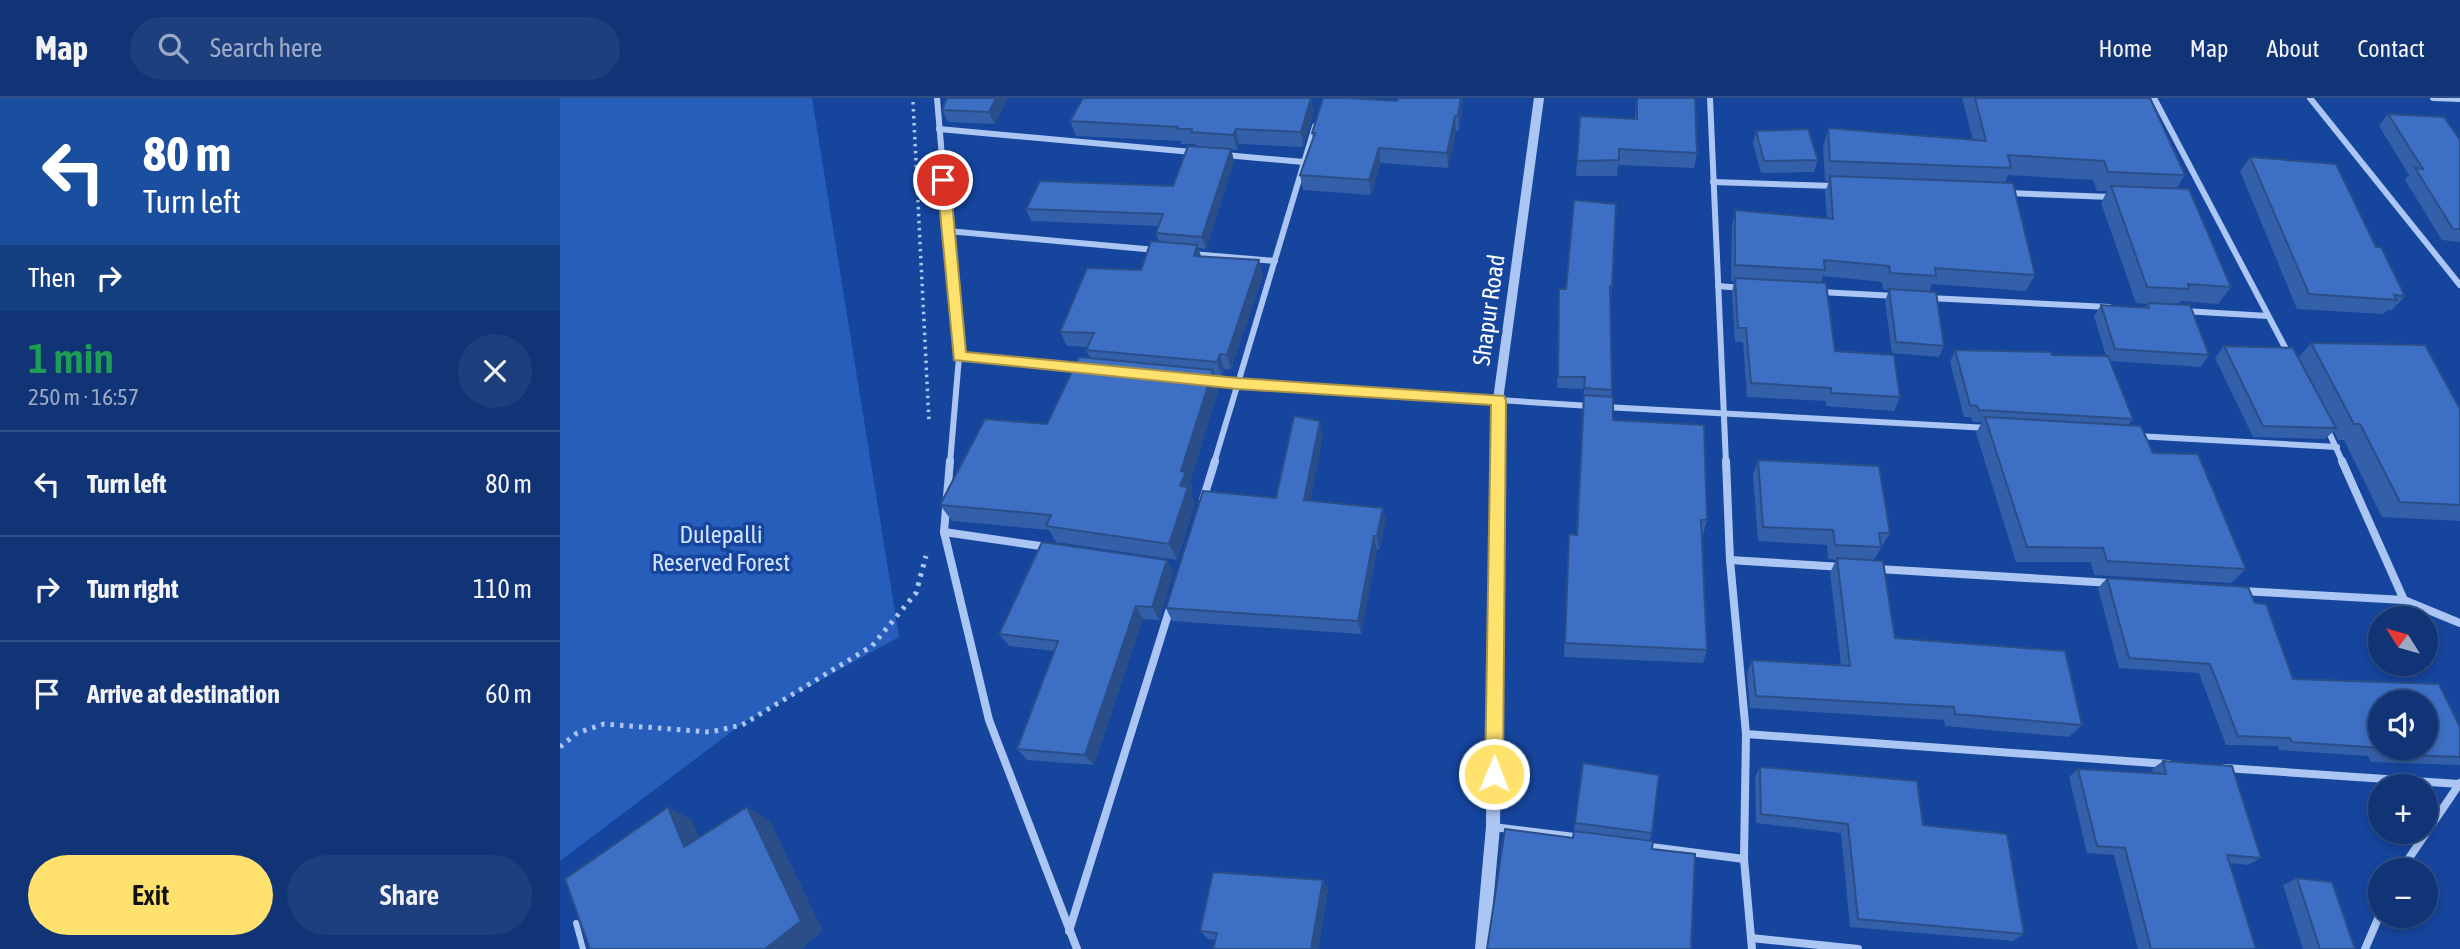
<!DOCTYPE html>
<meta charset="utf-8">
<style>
body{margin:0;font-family:"Asap Condensed",sans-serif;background:#1e3f7e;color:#f1f3f6;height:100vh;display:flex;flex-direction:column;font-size:26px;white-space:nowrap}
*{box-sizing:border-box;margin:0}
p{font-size:23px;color:#9caac5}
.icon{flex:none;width:38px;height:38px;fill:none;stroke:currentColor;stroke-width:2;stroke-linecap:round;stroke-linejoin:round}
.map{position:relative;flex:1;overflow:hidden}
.details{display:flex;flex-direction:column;background:#103476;width:560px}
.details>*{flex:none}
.top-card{background:#1a4fa0;color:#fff;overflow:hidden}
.needle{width:46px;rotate:307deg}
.buttons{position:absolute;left:1808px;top:508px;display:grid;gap:14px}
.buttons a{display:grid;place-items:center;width:70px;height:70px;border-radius:50%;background:#103476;box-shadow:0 4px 10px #0003,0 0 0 2px #304f88;font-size:35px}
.pin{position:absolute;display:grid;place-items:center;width:60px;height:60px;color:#fff;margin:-30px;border:4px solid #fff;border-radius:50%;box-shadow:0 2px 7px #0007}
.me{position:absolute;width:77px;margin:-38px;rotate:1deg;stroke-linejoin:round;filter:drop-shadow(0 0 5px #0008)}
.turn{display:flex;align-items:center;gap:24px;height:147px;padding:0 28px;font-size:32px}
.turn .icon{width:91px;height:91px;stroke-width:2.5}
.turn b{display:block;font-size:49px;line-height:60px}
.then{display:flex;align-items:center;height:66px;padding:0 28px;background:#0003;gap:14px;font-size:26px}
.round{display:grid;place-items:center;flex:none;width:74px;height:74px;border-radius:37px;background:#1e3f7e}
.overview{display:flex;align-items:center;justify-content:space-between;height:119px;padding:0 28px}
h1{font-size:42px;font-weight:600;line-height:52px;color:#1e9e55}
.primary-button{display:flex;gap:14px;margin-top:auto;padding:14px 28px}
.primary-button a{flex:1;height:80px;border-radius:42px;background:#ffe16e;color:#111;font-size:28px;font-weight:600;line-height:80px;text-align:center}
.primary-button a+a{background:#1e3f7e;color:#f1f3f6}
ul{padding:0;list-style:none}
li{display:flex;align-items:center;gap:21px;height:105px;padding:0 28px;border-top:2px solid #304f88}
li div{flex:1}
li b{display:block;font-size:26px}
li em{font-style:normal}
header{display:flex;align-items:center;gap:42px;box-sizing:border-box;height:98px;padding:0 35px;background:#103476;border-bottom:2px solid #304f88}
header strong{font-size:33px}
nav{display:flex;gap:38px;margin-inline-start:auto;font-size:24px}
.search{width:490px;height:63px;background:#1e3f7e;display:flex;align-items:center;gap:18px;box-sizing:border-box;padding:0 24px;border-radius:38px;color:#9caac5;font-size:26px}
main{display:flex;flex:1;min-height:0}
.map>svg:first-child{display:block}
</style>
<header>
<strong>Map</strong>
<div class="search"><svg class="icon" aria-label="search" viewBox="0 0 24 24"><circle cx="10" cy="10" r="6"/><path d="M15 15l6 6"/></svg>Search here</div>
<nav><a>Home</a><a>Map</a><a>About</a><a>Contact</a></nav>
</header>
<main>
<section class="details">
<div class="top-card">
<div class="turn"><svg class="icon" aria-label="left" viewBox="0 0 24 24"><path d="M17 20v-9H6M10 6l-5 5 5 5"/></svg><div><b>80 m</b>Turn left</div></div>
<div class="then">Then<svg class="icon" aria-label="right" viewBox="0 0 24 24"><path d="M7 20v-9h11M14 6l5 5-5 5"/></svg></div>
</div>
<div class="overview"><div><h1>1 min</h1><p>250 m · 16:57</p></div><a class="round"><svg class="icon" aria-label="close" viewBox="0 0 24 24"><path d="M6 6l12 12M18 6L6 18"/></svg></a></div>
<ul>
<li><svg class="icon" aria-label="left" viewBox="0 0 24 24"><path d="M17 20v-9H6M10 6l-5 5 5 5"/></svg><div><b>Turn left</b></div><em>80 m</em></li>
<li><svg class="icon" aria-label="right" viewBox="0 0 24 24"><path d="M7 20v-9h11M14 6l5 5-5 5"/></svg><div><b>Turn right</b></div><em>110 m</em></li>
<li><svg class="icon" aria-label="arrive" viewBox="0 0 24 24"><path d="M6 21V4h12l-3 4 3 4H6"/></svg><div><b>Arrive at destination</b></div><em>60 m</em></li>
</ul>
<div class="primary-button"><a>Exit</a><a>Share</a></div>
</section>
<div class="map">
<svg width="1900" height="851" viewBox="0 0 1900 851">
<rect width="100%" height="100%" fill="#15459d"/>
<path fill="#285ebb" d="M0 0H252L339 539 183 625 0 763Z"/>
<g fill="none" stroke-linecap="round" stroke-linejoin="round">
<path stroke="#acc6f3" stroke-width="3.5" stroke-dasharray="2.5 4.5" stroke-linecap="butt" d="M353 4 369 324"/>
<path stroke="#acc6f3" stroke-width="5" stroke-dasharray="3.5 6" stroke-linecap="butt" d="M0 649 17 635 44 626 150 634 182 627 312 548 356 495 366 458"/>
<path stroke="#acc6f3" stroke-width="6" d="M16 825 23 851"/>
<g stroke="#acc6f3" stroke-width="6">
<path d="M377 0 399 259 390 365"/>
<path d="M1150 0 1166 365"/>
<path d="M1594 0 1728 255"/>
<path d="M1750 0 1900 187"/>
<path d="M1873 0 1900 1"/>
<path d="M379 31 632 54"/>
<path d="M665 57 744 64"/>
<path d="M1153 84 1275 88"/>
<path d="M1448 95 1551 99"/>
<path d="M388 133 596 152"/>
<path d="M632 156 715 163"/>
<path d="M1158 188 1182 190"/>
<path d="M1260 194 1336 198"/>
<path d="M1369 200 1549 209"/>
<path d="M1624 213 1708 218"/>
<path d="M399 259 520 271"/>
<path d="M647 283 1030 308"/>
<path d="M1045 309 1428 330"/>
<path d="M1766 328 1783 365"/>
<path d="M1577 338 1777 349"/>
<path d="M654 365 755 28"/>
</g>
<g stroke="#acc6f3" stroke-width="8">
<path d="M390 363 384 434 429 622 517 851"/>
<path d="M1166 363 1170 462 1186 636 1184 761 1192 851"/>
<path d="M1782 363 1844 502 1900 525"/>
<path d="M643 402 655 363"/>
<path d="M384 434 487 449"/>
<path d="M1170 462 1282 469"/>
<path d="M1318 471 1551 485"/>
<path d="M1681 493 1844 502"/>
<path d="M1186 636 1608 666"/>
<path d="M1665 670 1899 686"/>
<path d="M933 729 1023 740"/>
<path d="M1083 748 1184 761"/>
<path d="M1841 772 1900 685"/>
<path d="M509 833 611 507"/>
<path d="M1191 840 1298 851"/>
<path d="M1805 851 1820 816"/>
</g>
<path stroke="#acc6f3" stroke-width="10" d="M937 365 938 302 979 0"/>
<path stroke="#acc6f3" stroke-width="14" d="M922 851 933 729 937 363"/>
</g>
<g fill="#345fa9">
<path d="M448 0 434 26 388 24 382 12Z"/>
<path d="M1076 0H1135L1137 55 1134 70 1058 67 1057 78H1016L1020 18 1075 21Z"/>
<path d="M1402 0H1590L1625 77 1617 90 1671 189 1658 206 1621 203 1618 207 1649 257 1641 269 1550 263 1573 321 1568 327 1686 471 1671 485 1534 477 1531 464H1456L1416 335 1422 324H1413L1411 319H1404L1390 264 1395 252 1492 257 1546 258 1534 218 1541 207 1585 210 1587 206 1576 205 1541 105 1547 93H1537L1533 82 1448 77 1445 84 1475 177 1466 193 1372 186 1369 193 1384 248 1379 259 1332 255 1325 203 1329 192 1323 191 1322 184 1263 178 1261 185 1275 253 1340 299 1334 313 1266 308V303L1187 299 1183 244H1175L1172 194 1174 183H1171L1172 129 1175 112 1267 121 1265 94 1269 83H1265L1263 49 1268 30 1413 42Z"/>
<path d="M903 2 899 33H896L888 70 820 65 811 97 743 92 740 77 753 40 752 35 837 3Z"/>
<path d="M754 12 743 49 679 46 677 52H671L674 63 646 151 638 150 641 158 703 177 671 271H664L662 279 655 278 659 290 630 384 633 391 631 397 635 406 617 462 496 444 489 432 392 423 380 407 487 326 530 260 526 252 528 249 507 248 500 234 581 172 599 144 596 135 599 128 471 123 466 111 613 88 635 48V46H621V43L516 38 510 23Z"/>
<path d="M1828 16 1900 42V144L1882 142 1845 82 1849 77 1819 28Z"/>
<path d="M1196 33 1258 62 1254 74 1201 75 1193 45Z"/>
<path d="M1690 59 1816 149 1845 198 1832 212H1828L1823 216 1737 211 1680 73Z"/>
<path d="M1052 188 1051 199H1050L1052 292 1051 299 1053 322 1147 422 1143 437H1142L1147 552 1143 565 1004 559 1008 451 1009 436 1016 437 1024 291 997 290 999 203 1006 191Z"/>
<path d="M1751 245 1900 311V423L1822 419 1784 342H1778L1774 333 1765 341 1693 339 1655 260 1664 248 1739 259Z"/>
<path d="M763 337 750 403 823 410 826 423 819 452H817L801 536 612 523 606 510 716 400Z"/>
<path d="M1198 362 1330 435 1314 462 1335 540 1522 627 1509 639 1385 628 1384 622 1190 610 1187 575 1192 562 1281 567 1270 475 1276 462 1268 461 1267 447 1198 443 1193 377Z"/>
<path d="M607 462 613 475 599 522 583 521 534 667 467 662 457 651 494 553 449 548 439 536Z"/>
<path d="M1547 480 1695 505 1733 581 1900 629V667L1811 664 1808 658 1719 652 1718 648 1666 647 1639 575 1559 570 1538 490Z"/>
<path d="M1603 663 1701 760 1688 767 1669 765 1696 851H1578L1554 757 1527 755 1509 679 1518 671 1593 675 1592 671Z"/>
<path d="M1023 665 1092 735 1090 742 1014 733Z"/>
<path d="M1200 669 1363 727 1464 836 1453 843 1290 829 1281 735 1196 725 1195 679Z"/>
<path d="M1737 780 1795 851H1743L1723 787Z"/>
<path d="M768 791 758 851H653L655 842 648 841 640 833Z"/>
</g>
<g fill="#2b4e89">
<path d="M436 0H448L434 26 429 14Z"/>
<path d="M751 0H752L754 12 743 49 741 34Z"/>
<path d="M901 0H903V2L899 33 898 18Z"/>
<path d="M895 18 896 33 888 70 887 55Z"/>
<path d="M676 31 679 46 677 52 673 37Z"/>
<path d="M819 50 820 65 811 97 809 82Z"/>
<path d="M671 51 674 63 646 151 642 139Z"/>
<path d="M637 147 642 162 634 158Z"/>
<path d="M699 162 703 177 671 271 667 257Z"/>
<path d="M660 256 664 271 662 279 657 264Z"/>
<path d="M653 272 659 290 630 384 633 391 631 397 635 406 617 462 609 446 620 388 621 373Z"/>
<path d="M760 323 763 337 748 416 744 402Z"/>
<path d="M823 410 826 423 819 452 817 438Z"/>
<path d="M814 438 817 452 801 536 798 523Z"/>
<path d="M607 462 613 475 599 522 592 509Z"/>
<path d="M576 508 583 521 534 667 525 657Z"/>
<path d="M108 709 132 722 149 762 124 749Z"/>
<path d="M187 709 210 723 263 833 241 851H205Z"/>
<path d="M763 782 768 791 758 851H751Z"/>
</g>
<g fill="#3d6fc4" stroke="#2b4e89" stroke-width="2" fill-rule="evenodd">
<path d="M387 0H436L429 14 382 12Z"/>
<path d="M523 0H751L741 34 676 31 673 37 631 34 632 31H617L618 29 510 23Z"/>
<path d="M763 0H790L837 3 838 0H901L898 18H895L887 55 819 50 809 82 740 77 755 35H752Z"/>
<path d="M1077 0H1135L1137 55 1059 51V62L1017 63 1020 18 1077 21Z"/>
<path d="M1415 0H1590L1625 77 1548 74 1544 63 1448 57 1451 70 1270 63 1268 30 1426 43Z"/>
<path d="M1828 16 1884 19 1900 42V131H1893L1855 70 1863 71Z"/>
<path d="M1248 31 1258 62 1204 63 1196 33Z"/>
<path d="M628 48 671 51 642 139 596 135 603 116 466 111 480 83 613 88Z"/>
<path d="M1690 59 1776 66 1816 149H1821L1845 198 1834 197 1837 202 1749 196Z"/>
<path d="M1270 78 1453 85 1475 177 1375 170 1376 178 1330 175 1329 168 1264 162 1265 172 1175 167V112L1273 121Z"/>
<path d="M1551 88 1629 91 1671 189 1628 186 1629 191 1587 189Z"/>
<path d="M1014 102 1056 106 1052 188H1050L1052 292 1024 290 1025 279H998L999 191H1006Z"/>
<path d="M591 143 637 147 634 158 699 162 667 257 660 256 657 264 526 252 534 235 500 234 527 170 581 172Z"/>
<path d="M1175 180 1266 185 1275 253 1334 257 1340 299 1271 295V290L1191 285 1186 230H1178Z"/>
<path d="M1329 191 1376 194 1384 248 1336 244Z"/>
<path d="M1588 205 1630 207 1649 257 1555 251 1541 207 1589 210Z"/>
<path d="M1751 245 1865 247 1900 311V407L1840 404 1800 326H1794Z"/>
<path d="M1664 248 1733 250 1776 330 1703 328Z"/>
<path d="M1395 252 1491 254 1492 257 1548 258 1573 321 1419 312 1417 308 1410 307Z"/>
<path d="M519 259 653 272 621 373 626 374 620 388 628 389 609 446 486 428 491 417 380 407 425 321 487 326Z"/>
<path d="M1024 297 1053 299V322L1144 327 1147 422H1141L1147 552 1005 545 1009 436 1017 437Z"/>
<path d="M734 318 760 323 744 402 823 410 817 438H814L798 523 606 510 643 393 716 400Z"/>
<path d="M1425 319 1581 328 1593 355 1638 356 1686 471 1547 463 1543 450 1467 449Z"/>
<path d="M1198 362 1319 368 1330 435H1319L1321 449 1275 447 1273 432 1203 429Z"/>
<path d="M482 444 607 462 592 509 576 508 525 657 457 651 498 543 439 536Z"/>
<path d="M1277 460 1323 463 1335 540 1505 553 1522 627 1395 616 1394 609 1196 598 1192 562 1290 568Z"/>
<path d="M1547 480 1688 489 1695 505 1706 506 1733 581 1879 586 1900 629V659L1825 656 1822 650 1732 644 1730 640 1678 638 1650 566 1569 560ZM1820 604H1866V649H1820Z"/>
<path d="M1603 663 1672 668 1701 760 1667 757 1696 851H1591L1565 750 1537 748 1518 671 1606 676Z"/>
<path d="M1023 665 1099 677 1092 735 1015 725Z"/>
<path d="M1200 669 1357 683 1363 727 1447 736 1464 836 1298 821 1288 726 1201 716Z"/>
<path d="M108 709 124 749 187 709 241 823 205 851H30L5 781Z"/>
<path d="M945 731 1013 740 1014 733 1093 743 1092 751 1135 756 1131 851H927Z"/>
<path d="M653 774 763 782 751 851H653L657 835 640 833Z"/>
<path d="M1737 780 1772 784 1795 851H1760Z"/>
</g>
<path fill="#ffe16e" stroke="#a69248" stroke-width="2" d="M383 78 390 82 406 254 678 280 944 298 946 302 943 676 940 682 934 684 927 682 925 676 931 307 678 291 394 262 377 82Z"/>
<g text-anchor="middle" stroke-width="7" stroke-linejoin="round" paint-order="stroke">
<g font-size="24" fill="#fff" stroke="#15459d">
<text transform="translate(929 212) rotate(-82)" y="8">Shapur Road</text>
</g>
<g font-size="24" fill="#d4e3fd" stroke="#15459d">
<text x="161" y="445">Dulepalli<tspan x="161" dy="28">Reserved Forest</tspan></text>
</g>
</g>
</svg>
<div class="buttons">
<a><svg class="needle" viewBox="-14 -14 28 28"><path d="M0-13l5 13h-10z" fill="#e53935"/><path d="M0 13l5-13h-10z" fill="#9caac5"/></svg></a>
<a><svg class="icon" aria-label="sound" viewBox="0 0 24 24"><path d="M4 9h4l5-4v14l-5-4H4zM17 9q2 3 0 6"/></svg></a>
<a>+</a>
<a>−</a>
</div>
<div class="pin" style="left:383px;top:82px;background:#d93025"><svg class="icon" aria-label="arrive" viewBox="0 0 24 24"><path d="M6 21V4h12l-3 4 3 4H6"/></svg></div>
<svg class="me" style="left:934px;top:676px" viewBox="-20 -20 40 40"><circle r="17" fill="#ffe16e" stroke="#fff" stroke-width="3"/><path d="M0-11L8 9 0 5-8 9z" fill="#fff"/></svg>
</div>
</main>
